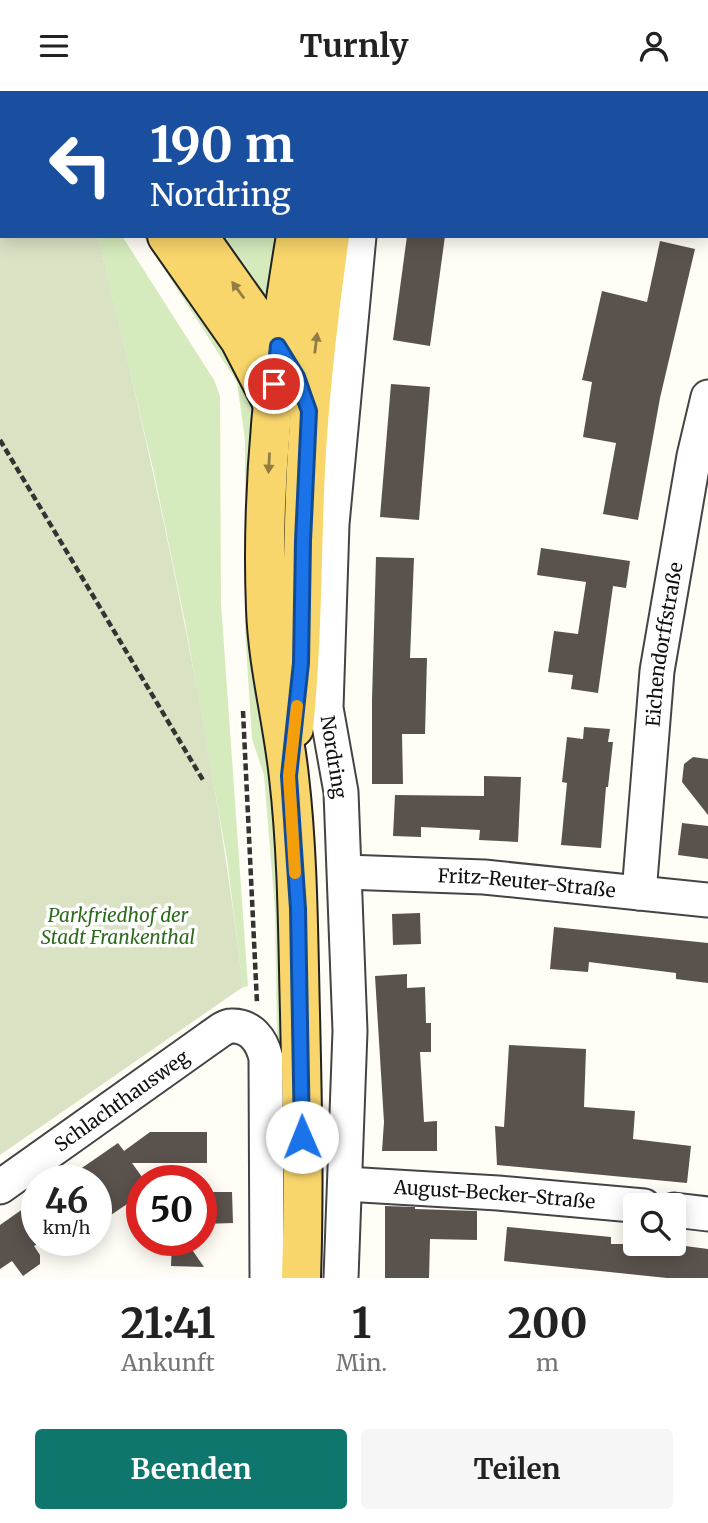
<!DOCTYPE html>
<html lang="de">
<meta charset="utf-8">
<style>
body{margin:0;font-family:Merriweather,serif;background:#f6f6f6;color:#222;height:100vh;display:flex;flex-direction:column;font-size:26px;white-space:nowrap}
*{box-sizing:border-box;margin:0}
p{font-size:23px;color:#767676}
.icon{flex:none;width:38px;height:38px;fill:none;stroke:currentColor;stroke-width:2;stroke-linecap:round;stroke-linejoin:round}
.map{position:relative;height:1187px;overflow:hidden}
.details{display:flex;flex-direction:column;background:#fff;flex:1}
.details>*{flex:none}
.hud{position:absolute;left:0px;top:0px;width:709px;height:147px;box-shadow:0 4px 18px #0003;background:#1a4fa0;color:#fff;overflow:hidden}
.fabs{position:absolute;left:623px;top:1102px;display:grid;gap:14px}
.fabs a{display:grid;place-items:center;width:63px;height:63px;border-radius:7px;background:#fff;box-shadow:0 4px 18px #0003;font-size:35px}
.speed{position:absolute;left:21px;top:1074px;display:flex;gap:14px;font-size:35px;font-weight:700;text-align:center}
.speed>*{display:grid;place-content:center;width:91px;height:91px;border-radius:50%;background:#fff;box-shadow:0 4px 18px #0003;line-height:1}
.speed small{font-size:18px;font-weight:400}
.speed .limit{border:10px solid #d22;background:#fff;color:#111}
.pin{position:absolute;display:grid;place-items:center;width:60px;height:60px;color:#fff;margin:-30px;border:4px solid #fff;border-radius:50%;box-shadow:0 2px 7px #0007}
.me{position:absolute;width:77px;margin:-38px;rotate:359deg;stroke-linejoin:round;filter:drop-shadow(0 0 5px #0008)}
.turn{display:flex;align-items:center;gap:24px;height:147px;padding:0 35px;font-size:32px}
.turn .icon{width:91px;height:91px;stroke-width:2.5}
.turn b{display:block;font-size:49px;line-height:60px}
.eta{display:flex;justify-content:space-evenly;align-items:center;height:119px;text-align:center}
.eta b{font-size:42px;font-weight:700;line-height:49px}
.button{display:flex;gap:14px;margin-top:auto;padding:14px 35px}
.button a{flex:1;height:80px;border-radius:7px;background:#0f766e;color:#fff;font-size:28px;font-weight:700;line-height:80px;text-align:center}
.button a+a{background:#f6f6f6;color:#222}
header{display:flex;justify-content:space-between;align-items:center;height:91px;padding:0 35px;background:#fff;font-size:32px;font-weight:700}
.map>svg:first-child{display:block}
</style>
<header><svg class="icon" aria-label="menu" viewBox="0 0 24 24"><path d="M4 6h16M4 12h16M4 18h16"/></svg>Turnly<svg class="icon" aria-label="person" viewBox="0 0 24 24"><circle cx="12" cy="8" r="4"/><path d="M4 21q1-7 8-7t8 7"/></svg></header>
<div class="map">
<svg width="708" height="1187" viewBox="0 0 708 1187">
<rect width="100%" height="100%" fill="#fffdf5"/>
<g fill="#d5ebbd">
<path d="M98 145H122L214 289 220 305 221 512 248 895 243 896 227 768 185 531 154 382Z"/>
<path d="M143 145H162L255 303 281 819 286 1187H281L275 819 264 684 252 648 245 539V349L237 291Z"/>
<path d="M214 145H285L273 217Z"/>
</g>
<path fill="#d9e3c4" d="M0 0 24 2H2V145H98C158 393 213 643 243 896L0 1064Z"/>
<g fill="#5a524d">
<path d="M407 145H445L430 255 393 249Z"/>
<path d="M660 150 695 158 660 307 638 429 603 423 616 352 583 346 592 291 582 289 602 200 647 211Z"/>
<path d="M391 293 430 296 419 429 380 426Z"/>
<path d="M541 457 630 470 626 497 613 495 598 602 571 598 573 584 548 581 554 540 578 543 586 491 537 484Z"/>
<path d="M376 466 414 467 410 567H427L425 643H402L403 693H372V609Z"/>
<path d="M584 636 610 638 608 651H613L608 696H606L601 757 561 754 567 692 562 691 567 646 583 648Z"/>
<path d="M693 666 708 668V724L682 691 684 673Z"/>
<path d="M484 685 521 686 518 751 479 749 480 739 421 736V746L393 745 395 704 484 705Z"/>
<path d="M682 732 708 735V768L678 764Z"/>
<path d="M420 822 421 853 393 854 392 823Z"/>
<path d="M554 836 708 852V892L676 888V882L589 871 588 881 550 878Z"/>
<path d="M407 883V897L425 896 426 932H431V961H420L424 1031 437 1030V1060H382L384 1031 375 885Z"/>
<path d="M509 954 586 958 584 1016 635 1020 633 1048 691 1055 687 1092 497 1074 495 1035 504 1036Z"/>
<path d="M150 1041H207V1072H132L142 1086V1103L96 1134V1090H63L118 1052 124 1060Z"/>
<path d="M202 1101H232L233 1132 203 1133Z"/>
<path d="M37 1108V1153L34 1155 40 1164V1173L23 1185 12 1170 0 1178V1134Z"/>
<path d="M385 1115 415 1116V1118L477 1120V1149L430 1148 429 1187H385Z"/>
<path d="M507 1136 611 1146V1153H670L708 1158V1187H667L504 1170Z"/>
<path d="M172 1150H186L204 1176 171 1175Z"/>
</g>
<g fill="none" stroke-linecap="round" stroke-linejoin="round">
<g stroke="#444" stroke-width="37">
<g id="minor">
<path d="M415 0 425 2"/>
<path d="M382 2V0"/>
<path d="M707 49H708"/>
<path id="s1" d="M345 781 484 786 708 809"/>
<path id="s2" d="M639 802 657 580 694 365 708 306"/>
<path id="s3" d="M345 1093 498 1102 644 1115"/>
<path id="s4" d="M0 1096 211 946C217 942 225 935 231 935 251 934 262 950 266 967L267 1187"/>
<path d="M674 1119 708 1123"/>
<path d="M341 1187 350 940 341 701 326 617 332 433 359 145"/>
</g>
</g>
<g stroke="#222" stroke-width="42">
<g id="major">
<path d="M79 0 80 2"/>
<path d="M321 2V0"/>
<path d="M351 2 352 0"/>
<path d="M167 145 240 249 272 311"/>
<path d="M198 145 285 268"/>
<path d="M296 145C275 270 261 392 266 518 268 575 283 629 289 686 298 764 298 844 300 923 302 1011 304 1099 301 1187"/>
<path d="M294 637C303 551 302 464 306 378 310 300 319 223 330 145"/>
</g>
</g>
<g stroke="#333" stroke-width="4.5" stroke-dasharray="7 3.5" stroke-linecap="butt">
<path d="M34 0 36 2"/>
<path d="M0 349 203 689"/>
<path d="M243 620 257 912"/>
</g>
<use href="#minor" stroke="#fff" stroke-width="33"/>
<use href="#major" stroke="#f9d66b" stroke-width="38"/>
</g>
<defs><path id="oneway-solid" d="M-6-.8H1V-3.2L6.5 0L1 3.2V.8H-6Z" transform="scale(1.75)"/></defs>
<g fill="#917d42">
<use href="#oneway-solid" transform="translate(238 199) rotate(-126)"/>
<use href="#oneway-solid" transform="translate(316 252) rotate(-83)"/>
<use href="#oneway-solid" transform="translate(269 372) rotate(93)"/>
</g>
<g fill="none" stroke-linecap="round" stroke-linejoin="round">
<g stroke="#114b97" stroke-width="18">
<path id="route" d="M274 293 278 255 297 286 309 320 303 450 301 572 289 685 298 818 302 1046"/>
</g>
<use href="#route" stroke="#1a73e8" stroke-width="12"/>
<path stroke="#f59e0b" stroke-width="12" d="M295 782 289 685 297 615"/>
</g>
<g text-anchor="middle" stroke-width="7" stroke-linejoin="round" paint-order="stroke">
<g font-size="19" fill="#111" stroke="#fff">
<text dy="7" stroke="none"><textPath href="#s2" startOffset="250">Eichendorffstraße</textPath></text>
<text transform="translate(334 666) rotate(81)" y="7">Nordring</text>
<text dy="7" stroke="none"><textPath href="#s1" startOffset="182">Fritz-Reuter-Straße</textPath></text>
<text dy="7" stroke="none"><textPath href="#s4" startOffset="149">Schlachthausweg</textPath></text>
<text dy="7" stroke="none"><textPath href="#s3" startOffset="150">August-Becker-Straße</textPath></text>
</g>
<g font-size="19" font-style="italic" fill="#2f6b1f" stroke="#fff">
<text x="118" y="831">Parkfriedhof der<tspan x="118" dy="22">Stadt Frankenthal</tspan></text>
</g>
</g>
</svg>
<div class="fabs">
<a><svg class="icon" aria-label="search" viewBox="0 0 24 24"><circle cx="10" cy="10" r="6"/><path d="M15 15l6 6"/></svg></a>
</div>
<div class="speed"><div>46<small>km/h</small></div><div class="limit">50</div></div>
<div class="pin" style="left:274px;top:293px;background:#d93025"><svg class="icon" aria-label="arrive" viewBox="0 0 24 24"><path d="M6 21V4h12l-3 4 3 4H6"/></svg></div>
<svg class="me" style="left:302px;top:1046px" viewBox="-20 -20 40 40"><circle r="19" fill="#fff"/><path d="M0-13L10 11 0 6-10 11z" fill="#1a73e8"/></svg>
<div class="hud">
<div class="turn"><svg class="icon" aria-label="left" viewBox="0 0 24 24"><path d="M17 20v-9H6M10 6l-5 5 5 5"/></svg><div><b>190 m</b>Nordring</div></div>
</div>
</div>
<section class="details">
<div class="eta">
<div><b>21:41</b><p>Ankunft</p></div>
<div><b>1</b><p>Min.</p></div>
<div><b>200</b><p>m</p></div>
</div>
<div class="button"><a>Beenden</a><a>Teilen</a></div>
</section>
